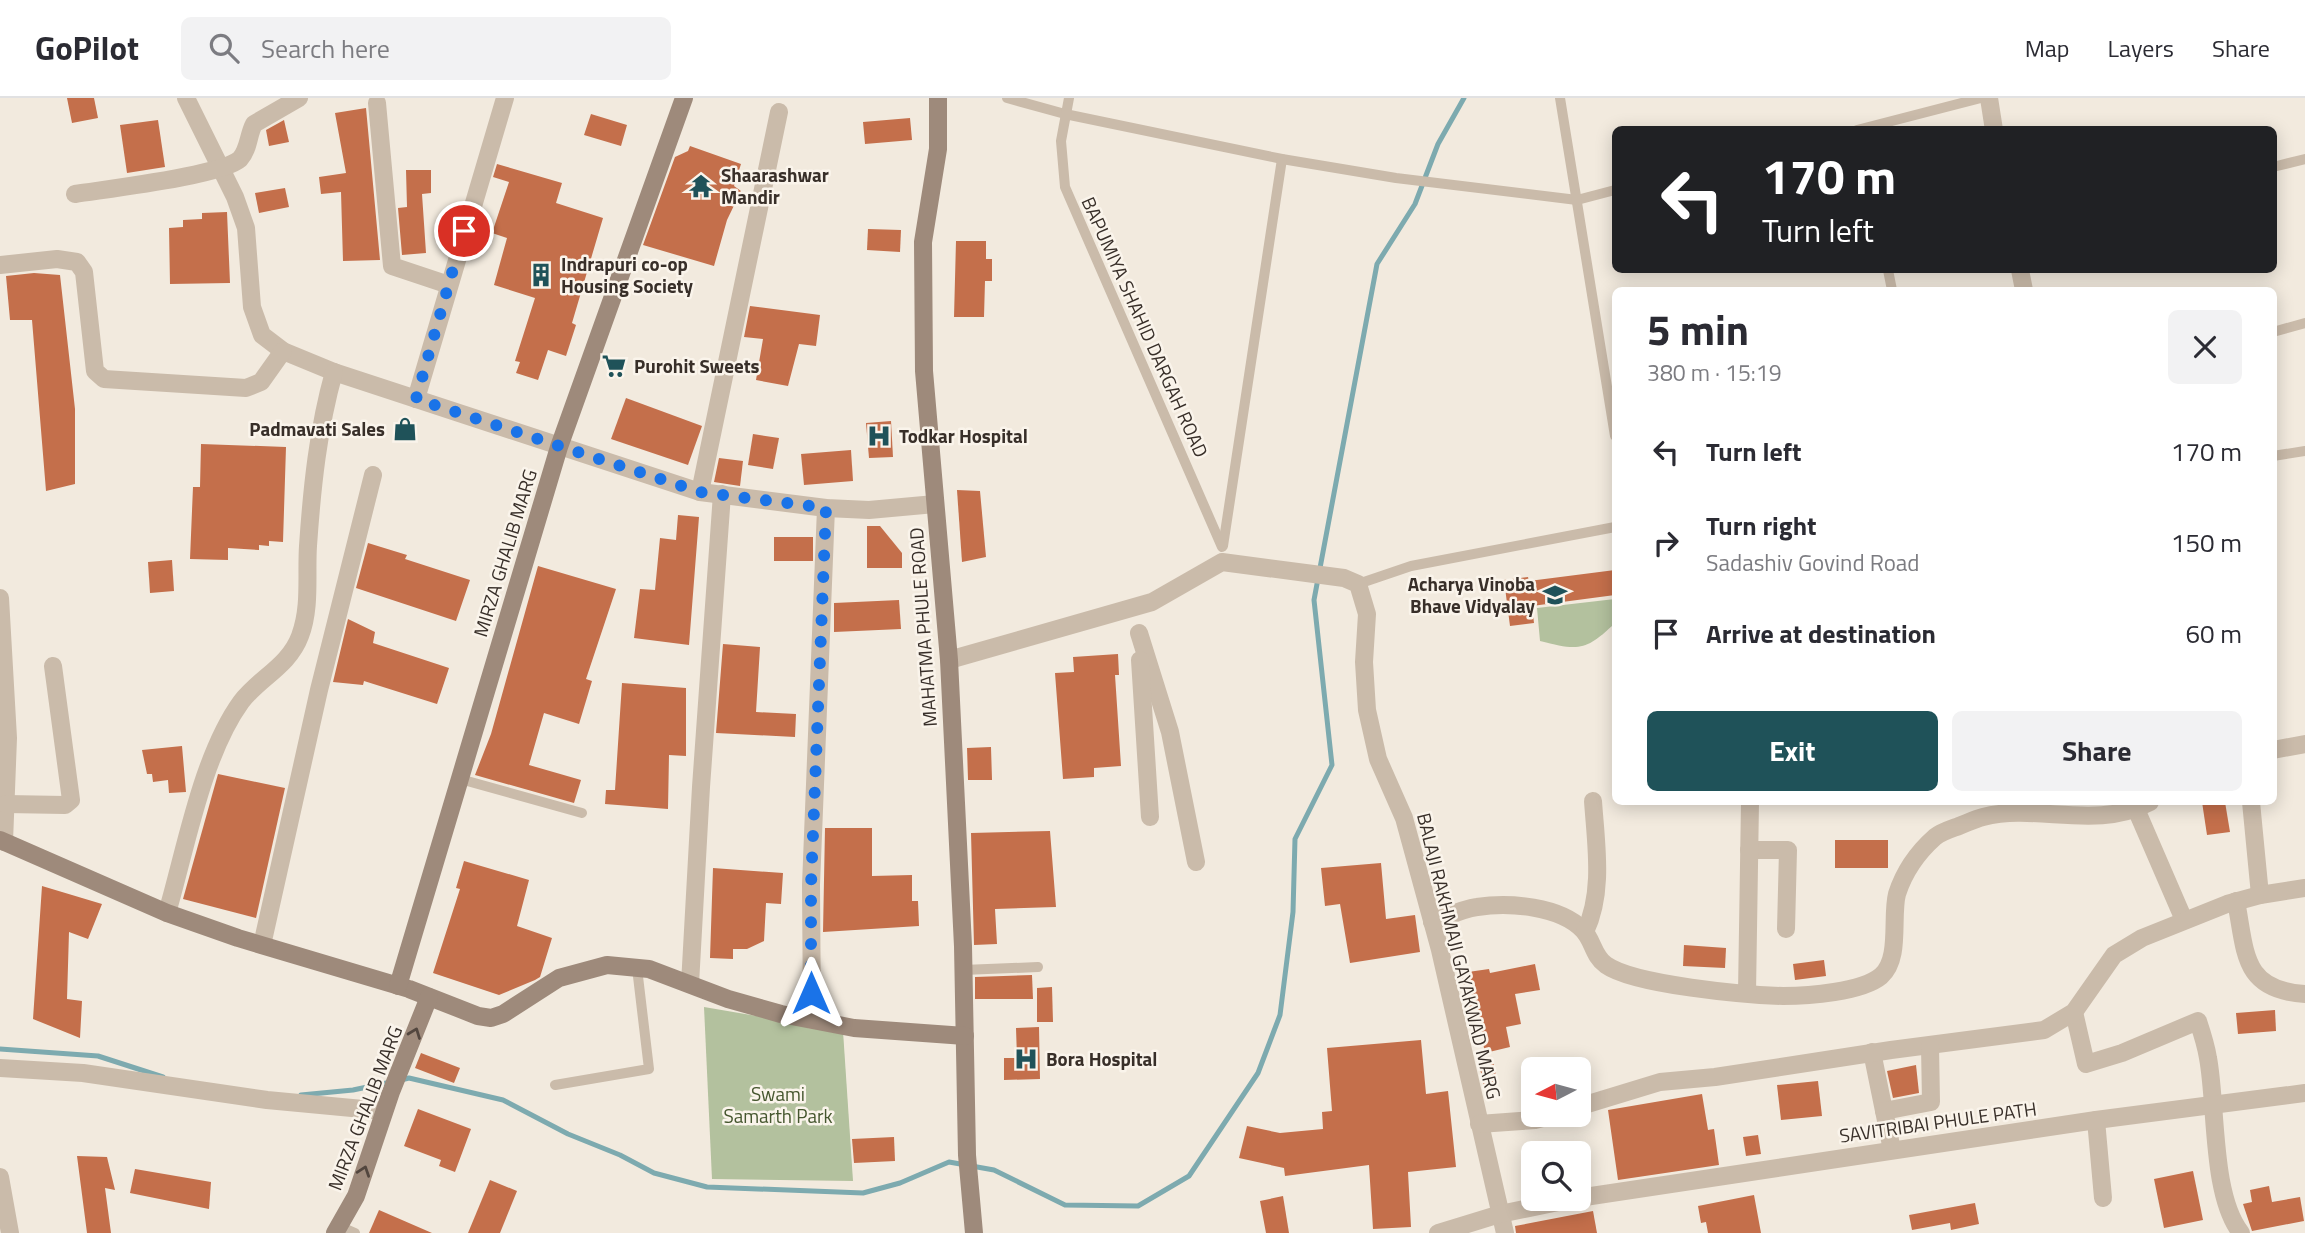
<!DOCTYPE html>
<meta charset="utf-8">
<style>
body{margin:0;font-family:"Titillium Web",sans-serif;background:#f2f2f3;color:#2b2b33;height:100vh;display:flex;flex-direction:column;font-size:26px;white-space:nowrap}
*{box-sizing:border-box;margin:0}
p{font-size:23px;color:#7c7c81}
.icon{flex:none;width:38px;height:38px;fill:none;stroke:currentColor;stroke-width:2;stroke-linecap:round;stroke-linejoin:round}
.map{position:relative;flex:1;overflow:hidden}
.drawer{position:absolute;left:1612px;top:189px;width:665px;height:518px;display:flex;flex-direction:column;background:#fff;border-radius:10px;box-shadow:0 4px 18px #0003}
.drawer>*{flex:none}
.banner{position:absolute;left:1612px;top:28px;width:665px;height:147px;border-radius:10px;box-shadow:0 4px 18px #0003;background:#202124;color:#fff;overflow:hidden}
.needle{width:46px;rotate:264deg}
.tools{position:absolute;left:1521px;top:959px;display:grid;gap:14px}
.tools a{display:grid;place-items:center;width:70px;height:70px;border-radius:10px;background:#fff;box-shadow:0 4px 18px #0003;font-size:35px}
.pin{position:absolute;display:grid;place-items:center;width:60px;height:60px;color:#fff;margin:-30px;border:4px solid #fff;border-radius:50%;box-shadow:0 2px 7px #0007}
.me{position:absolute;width:77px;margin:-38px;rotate:0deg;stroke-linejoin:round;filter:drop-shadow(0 0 5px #0008)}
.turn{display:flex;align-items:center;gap:24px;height:147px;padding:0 35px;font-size:32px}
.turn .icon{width:91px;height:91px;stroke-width:2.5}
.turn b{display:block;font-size:49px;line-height:60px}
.round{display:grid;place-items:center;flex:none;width:74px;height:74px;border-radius:10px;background:#f2f2f3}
.headline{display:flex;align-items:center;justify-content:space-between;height:119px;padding:0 35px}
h1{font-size:42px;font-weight:700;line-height:52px}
.cta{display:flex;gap:14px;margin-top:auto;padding:14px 35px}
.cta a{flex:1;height:80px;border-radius:10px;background:#1f5259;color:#fff;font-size:28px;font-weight:700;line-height:80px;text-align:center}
.cta a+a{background:#f2f2f3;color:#2b2b33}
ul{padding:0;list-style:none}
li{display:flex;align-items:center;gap:21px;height:91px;padding:0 35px}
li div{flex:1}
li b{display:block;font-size:26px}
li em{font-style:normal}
header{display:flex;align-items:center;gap:42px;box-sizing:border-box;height:98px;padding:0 35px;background:#fff;border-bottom:2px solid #e1e1e2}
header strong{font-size:33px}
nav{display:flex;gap:38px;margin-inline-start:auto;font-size:24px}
.search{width:490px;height:63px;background:#f2f2f3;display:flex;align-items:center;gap:18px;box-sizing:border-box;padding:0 24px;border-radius:10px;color:#7c7c81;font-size:26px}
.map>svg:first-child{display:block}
</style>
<header>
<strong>GoPilot</strong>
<div class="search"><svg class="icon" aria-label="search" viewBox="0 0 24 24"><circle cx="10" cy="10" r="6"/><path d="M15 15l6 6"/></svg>Search here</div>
<nav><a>Map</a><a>Layers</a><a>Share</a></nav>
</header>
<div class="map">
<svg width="2305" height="1135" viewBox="0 0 2305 1135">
<rect width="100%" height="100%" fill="#f2eade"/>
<g fill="#b3c19e">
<path d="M1615 501V525C1586 553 1579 553 1540 543L1537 510Z"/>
<path d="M704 909 843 933 853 1083 712 1081Z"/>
</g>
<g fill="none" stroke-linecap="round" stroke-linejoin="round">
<g stroke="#7daaaf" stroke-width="5">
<path d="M0 951 98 958 163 979"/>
<path d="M401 982 409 980 503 1002 568 1036 620 1057 654 1075 707 1089 863 1095 900 1085 949 1064 994 1072 1065 1107 1138 1108 1189 1078 1258 975 1280 917 1293 814 1295 741 1332 667 1314 502 1377 166 1415 106 1438 46 1464 0"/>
<path d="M301 997 353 992 391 984"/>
</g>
</g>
<g fill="#c46f4b">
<path d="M67 0H94L98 20 72 25Z"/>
<path d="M366 10 380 162 343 163 341 94 321 96 319 79 346 75 335 15Z"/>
<path d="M591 16 627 27 621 48 584 37Z"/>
<path d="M910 20 912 42 865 46 863 24Z"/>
<path d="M158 22 165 69 127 75 120 27Z"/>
<path d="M284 22 289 44 269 48 266 32Z"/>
<path d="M690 48 741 66 734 88 741 93 727 122 714 168 643 147 675 59 688 53Z"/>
<path d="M497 66 562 85 556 105 603 120 572 225 576 227 566 258 548 252 538 282 516 275 520 264 515 263 535 200 494 187 507 140 492 135 509 84 493 79Z"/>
<path d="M406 72H431V95L422 96 426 155 402 157 398 110 407 109Z"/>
<path d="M285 90 289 109 259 115 255 95Z"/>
<path d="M227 114 230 185 170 186 169 130 183 129V122L202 121V115Z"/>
<path d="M868 131 901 132 900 154 867 152Z"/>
<path d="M956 143H986V161H992V183H985L984 219H954Z"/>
<path d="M34 175 60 177 75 311V386L46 393 32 222H10L6 178Z"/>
<path d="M750 208 820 217 816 248 799 246 788 288 756 282 763 241 744 239Z"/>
<path d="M626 300 702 328 688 367 611 341Z"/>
<path d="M891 323 893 359 869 360 866 325Z"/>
<path d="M753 336 779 340 773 371 748 367Z"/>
<path d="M201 346 286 349 283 444 269 443V448L259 447V452L228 450V462L190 461 193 389H200Z"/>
<path d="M851 352 853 383 804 387 801 356Z"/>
<path d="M719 360 743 363 740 388 714 384Z"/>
<path d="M957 392 980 393 986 459 962 464Z"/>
<path d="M678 417 699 419 689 547 634 540 640 491 655 492 660 440 676 442Z"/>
<path d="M867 428H880L902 455V470H867Z"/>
<rect x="774" y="439" width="39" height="24"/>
<path d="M368 445 407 457 405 461 470 482 456 523 356 490Z"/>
<path d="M172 462 174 493 150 495 148 464Z"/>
<path d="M538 468 616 491 586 581 592 583 579 626 544 615 529 667 581 682 574 705 475 677 491 636Z"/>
<path d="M1615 472V497L1532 508 1534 525 1510 528 1504 482 1528 479 1529 483Z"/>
<path d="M899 502 901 531 834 534V505Z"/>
<path d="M348 521 375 534 373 545 449 570 437 606 364 583 363 587 333 584Z"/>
<path d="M723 546 760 549 756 614 796 616 795 639 716 635Z"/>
<path d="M1118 556 1119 577H1115L1121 668 1094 670V679L1063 681 1055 575 1074 574 1073 559Z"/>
<path d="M622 585 686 590V658L669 657 668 711 605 706 606 692H615Z"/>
<path d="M182 648 186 694 169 695 168 682 153 684 152 676H147L142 652Z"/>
<path d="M991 649 992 682H968L967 650Z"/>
<path d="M218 676 285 690 256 820 183 801Z"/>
<path d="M2202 704H2225L2230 734 2207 737Z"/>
<path d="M825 730H872V778L912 777V803H918L919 828 823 834Z"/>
<path d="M1050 733 1056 809 995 811 997 846 974 847 971 735Z"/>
<rect x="1835" y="742" width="53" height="28"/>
<path d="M464 763 529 782 517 828 552 840 540 879 535 882 499 897 433 875 460 791 456 790Z"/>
<path d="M1381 765 1386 821 1415 817 1420 854 1350 865 1340 806 1325 808 1321 770Z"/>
<path d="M713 770 783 775 781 806 766 805 764 843 747 851H733V861L710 860Z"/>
<path d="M42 788 102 806 88 841 69 834 67 901 82 903 80 940 33 921Z"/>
<path d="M1684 847 1726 850 1725 870 1683 868Z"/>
<path d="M1824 862 1826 878 1795 882 1793 866Z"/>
<path d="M1535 866 1540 892 1515 896 1521 926 1506 929 1510 949 1485 955 1481 935 1475 936 1461 875 1489 871 1490 875Z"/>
<path d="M1032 877 1033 901H975V879Z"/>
<path d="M1052 889 1053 924H1037V890Z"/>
<path d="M2275 912 2276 933 2238 936 2236 915Z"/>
<path d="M1039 929 1040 981 1004 982V960H1017L1016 930Z"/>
<path d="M1421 942 1426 996 1448 993 1456 1069 1408 1074 1411 1129 1373 1131 1369 1067 1285 1078 1284 1070 1239 1060 1247 1028 1280 1035 1323 1031 1322 1014 1332 1013 1327 950Z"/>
<path d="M421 955 460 970 454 985 415 970Z"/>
<path d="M1493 963 1498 986 1484 989 1479 966Z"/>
<path d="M1916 967 1919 995 1893 1000 1887 973Z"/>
<path d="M1818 983 1822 1018 1781 1022 1777 987Z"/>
<path d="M1702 996 1708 1032 1714 1031 1719 1067 1618 1082 1608 1012Z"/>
<path d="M418 1011 471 1031 455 1074 439 1068 441 1062 404 1048Z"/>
<path d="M1758 1037 1761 1056 1746 1058 1743 1039Z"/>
<path d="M894 1039 895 1063 854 1065 852 1041Z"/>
<path d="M77 1058 107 1059 115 1092 105 1090 111 1135H87Z"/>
<path d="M135 1071 211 1084 209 1111 130 1095Z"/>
<path d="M2193 1073 2203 1122 2164 1130 2154 1081Z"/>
<path d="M490 1082 517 1093 500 1135H468Z"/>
<path d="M2269 1088 2272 1104 2300 1099 2304 1123 2252 1133 2243 1106 2252 1104 2250 1092Z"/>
<path d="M1754 1097 1761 1135H1708L1706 1124 1701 1125 1698 1108Z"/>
<path d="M1283 1098 1289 1135H1266L1260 1103Z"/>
<path d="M1975 1105 1979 1126 1951 1132 1950 1125 1912 1132 1909 1117Z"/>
<path d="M379 1112 432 1135H369Z"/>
<path d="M1593 1113 1597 1135H1516L1515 1128Z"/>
</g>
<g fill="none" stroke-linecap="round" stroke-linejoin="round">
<g stroke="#cabbaa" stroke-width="10">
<path d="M1007 0 1065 16 1282 61 1396 80 1577 102 1615 92"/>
<path d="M1069 0 1061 43 1065 89 1222 449"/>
<path d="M1560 0 1615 338"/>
<path d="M1857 32 1981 0"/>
<path d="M2273 69 2305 61"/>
<path d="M1888 172 1892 192"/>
<path d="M2273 234 2305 225"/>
<path d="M2273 358 2305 353"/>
<path d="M1223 448 1282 61"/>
<path d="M1358 486 1411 468 1615 429"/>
<path d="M460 681 582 715"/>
<path d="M963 872 1038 869"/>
<path d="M555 987 649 971 637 870"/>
<path d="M339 1128 355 1135"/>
</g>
<g stroke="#cabbaa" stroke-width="18">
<path d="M186 0 235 99 246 130 252 209 262 237 283 253 334 274 700 394 826 410 869 412 935 406"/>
<path d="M1989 0 1994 32"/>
<path d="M377 5 392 168 449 187"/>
<path d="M75 96C106 91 221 78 240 61 249 51 248 37 254 26L299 0"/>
<path d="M0 167 57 161 77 164 84 174 95 273 104 281 246 290 261 284 283 253"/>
<path d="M2020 172 2024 192"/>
<path d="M416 301 505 0"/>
<path d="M700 394 779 14"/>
<path d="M0 500 8 640 4 744"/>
<path d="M1139 535 1170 634 1196 764"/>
<path d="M949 562 1152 504 1222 464 1344 480 1358 486 1367 516 1364 564 1367 612 1378 661 1404 720 1440 852 1505 1135"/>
<path d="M1140 562 1150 719"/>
<path d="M2273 652 2305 646"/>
<path d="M2251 704 2260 797"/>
<path d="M6 706 65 707 71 702 53 568"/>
<path d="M2136 711 2184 822"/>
<path d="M1749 752H1788L1786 831"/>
<path d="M2236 803C2246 855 2242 892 2305 896"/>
<path d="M167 815C186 750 202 658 241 604 259 580 289 568 300 538 311 509 306 477 308 448 312 389 318 331 334 274"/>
<path d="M1432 824C1446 819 1462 811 1477 809 1509 804 1560 808 1583 832 1593 842 1593 858 1606 867 1634 887 1746 897 1783 898 1808 898 1862 894 1881 878 1901 861 1891 819 1897 796 1904 774 1917 755 1935 739 1941 734 1951 731 1959 728 1967 725 1975 721 1983 719 2038 705 2095 733 2150 704"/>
<path d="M1585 834C1604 794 1596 747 1593 703"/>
<path d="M262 847 319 592 373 377"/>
<path d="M690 886 701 689 722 396"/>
<path d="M1747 895 1750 704"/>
<path d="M2074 914 2086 966 2122 955 2198 923C2202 935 2206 947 2208 960 2217 1008 2211 1097 2241 1135"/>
<path d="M812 922 811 787 826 410"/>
<path d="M1872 954 1892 1052"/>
<path d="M0 970 83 975 267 1002 384 1013"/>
<path d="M1578 1009 1660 984 1715 979 1891 952 2044 932 2074 914 2114 857 2142 840 2227 806 2260 797 2305 790"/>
<path d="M1884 1013 1931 1004 1930 948"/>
<path d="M2096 1022 2103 1100"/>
<path d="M1479 1026 1535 1022 1554 1017"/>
<path d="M0 1079 10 1135"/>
<path d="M1578 1100 2096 1022 2305 995"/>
<path d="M1438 1135 1500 1116 1573 1101"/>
</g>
<g stroke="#9e8a7b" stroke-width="18">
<path d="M938 0V51L923 144 924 273 949 562 963 848 967 1057 974 1135"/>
<path d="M0 742 167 815 238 840 409 891 478 918 491 920 503 916 559 880 607 867 649 871 728 901 781 916 854 930 965 938"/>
<path d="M398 888 559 349 684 0"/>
<path d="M335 1135 356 1098 391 994 429 899"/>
</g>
</g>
<defs><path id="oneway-chevron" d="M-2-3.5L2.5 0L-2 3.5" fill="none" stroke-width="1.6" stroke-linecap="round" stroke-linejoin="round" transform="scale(1.75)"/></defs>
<g stroke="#52463e">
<use href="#oneway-chevron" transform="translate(415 935) rotate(-69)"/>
<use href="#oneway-chevron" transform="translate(364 1073) rotate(-71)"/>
</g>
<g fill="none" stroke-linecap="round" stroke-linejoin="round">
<path stroke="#1a73e8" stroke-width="12" stroke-dasharray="0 21.6" d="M464 133 416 301 700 394 826 410 811 787V895"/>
</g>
<defs>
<g id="temple-bare" transform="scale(1.89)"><path d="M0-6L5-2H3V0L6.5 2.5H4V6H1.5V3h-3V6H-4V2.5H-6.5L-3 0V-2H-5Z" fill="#1f5259" stroke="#faf4eb" stroke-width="2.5" paint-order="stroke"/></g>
<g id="building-bare" transform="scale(1.89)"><path d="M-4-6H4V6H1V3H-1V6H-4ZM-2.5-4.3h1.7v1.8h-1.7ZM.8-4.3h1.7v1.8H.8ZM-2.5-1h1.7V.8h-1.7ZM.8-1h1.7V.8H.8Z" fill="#1f5259" stroke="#faf4eb" stroke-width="2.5" paint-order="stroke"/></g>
<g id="supermarket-bare" transform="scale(1.89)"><path d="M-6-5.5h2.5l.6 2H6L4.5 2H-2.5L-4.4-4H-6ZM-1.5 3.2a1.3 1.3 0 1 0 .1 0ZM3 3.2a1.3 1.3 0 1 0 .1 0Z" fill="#1f5259" stroke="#faf4eb" stroke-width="2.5" paint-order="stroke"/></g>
<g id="shop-bare" transform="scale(1.89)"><path d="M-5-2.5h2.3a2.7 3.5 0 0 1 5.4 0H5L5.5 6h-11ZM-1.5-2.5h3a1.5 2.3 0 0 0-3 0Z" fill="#1f5259" stroke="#faf4eb" stroke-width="2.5" paint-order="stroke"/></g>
<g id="hospital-bare" transform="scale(1.89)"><path d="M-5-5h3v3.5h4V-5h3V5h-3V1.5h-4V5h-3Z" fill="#1f5259" stroke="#faf4eb" stroke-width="2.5" paint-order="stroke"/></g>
<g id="school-bare" transform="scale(1.89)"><path d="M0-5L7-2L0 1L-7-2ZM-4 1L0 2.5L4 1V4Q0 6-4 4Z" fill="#1f5259" stroke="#faf4eb" stroke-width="2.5" paint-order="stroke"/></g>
</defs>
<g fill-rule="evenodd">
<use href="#temple-bare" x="701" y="88"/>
<use href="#building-bare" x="541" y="177"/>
<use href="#supermarket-bare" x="614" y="268"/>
<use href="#shop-bare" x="405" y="331"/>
<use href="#hospital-bare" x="879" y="338"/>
<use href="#school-bare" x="1555" y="497"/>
<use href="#hospital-bare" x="1026" y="961"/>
</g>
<g text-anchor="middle" stroke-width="5" stroke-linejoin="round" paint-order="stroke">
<g font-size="19" font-weight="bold" fill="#382f29" stroke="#faf4eb" text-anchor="start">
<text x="721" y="84">Shaarashwar<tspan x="721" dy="22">Mandir</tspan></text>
<text x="561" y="173">Indrapuri co-op<tspan x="561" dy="22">Housing Society</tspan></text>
<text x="634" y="275">Purohit Sweets</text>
<text x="385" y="338" text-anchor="end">Padmavati Sales</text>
<text x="899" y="345">Todkar Hospital</text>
<text x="1535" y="493" text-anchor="end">Acharya Vinoba<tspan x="1535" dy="22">Bhave Vidyalay</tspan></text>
<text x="1046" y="968">Bora Hospital</text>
</g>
<g font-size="19" fill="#382f29" stroke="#faf4eb">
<text transform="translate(1145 229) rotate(66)" y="7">BAPUMIYA SHAHID DARGAH ROAD</text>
<text transform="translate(505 455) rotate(-73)" y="7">MIRZA GHALIB MARG</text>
<text transform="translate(923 529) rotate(-94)" y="7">MAHATMA PHULE ROAD</text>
<text transform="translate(1459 858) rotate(76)" y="7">BALAJI RAKHMAJI GAYAKWAD MARG</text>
<text transform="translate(365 1010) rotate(-69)" y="7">MIRZA GHALIB MARG</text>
<text transform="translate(1938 1024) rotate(-8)" y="7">SAVITRIBAI PHULE PATH</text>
</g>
<g font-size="19" fill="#45562e" stroke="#faf4eb">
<text x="778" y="1003">Swami<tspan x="778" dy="22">Samarth Park</tspan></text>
</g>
</g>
</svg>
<div class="tools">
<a><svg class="needle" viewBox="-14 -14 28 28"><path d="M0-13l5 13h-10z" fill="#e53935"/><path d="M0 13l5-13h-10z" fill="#7c7c81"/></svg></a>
<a><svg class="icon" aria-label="search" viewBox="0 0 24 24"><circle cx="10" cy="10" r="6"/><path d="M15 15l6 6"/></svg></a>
</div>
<div class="pin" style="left:464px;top:133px;background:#d93025"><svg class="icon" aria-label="arrive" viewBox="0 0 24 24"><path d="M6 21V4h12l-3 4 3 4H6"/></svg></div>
<svg class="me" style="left:811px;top:895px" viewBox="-20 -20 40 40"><path d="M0-17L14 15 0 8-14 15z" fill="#1a73e8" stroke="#fff" stroke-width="4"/></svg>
<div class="banner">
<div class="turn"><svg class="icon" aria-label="left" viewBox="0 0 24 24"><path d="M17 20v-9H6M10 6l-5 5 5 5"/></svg><div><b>170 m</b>Turn left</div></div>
</div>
<section class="drawer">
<div class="headline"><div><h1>5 min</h1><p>380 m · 15:19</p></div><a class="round"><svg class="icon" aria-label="close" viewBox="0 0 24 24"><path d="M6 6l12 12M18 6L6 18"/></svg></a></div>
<ul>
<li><svg class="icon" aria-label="left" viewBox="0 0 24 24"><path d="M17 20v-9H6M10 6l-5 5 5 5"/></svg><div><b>Turn left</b></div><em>170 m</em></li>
<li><svg class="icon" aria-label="right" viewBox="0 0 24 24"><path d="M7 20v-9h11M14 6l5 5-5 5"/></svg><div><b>Turn right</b><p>Sadashiv Govind Road</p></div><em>150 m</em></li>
<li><svg class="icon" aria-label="arrive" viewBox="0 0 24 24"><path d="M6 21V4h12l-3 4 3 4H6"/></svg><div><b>Arrive at destination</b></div><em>60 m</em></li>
</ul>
<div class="cta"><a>Exit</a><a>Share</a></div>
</section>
</div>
